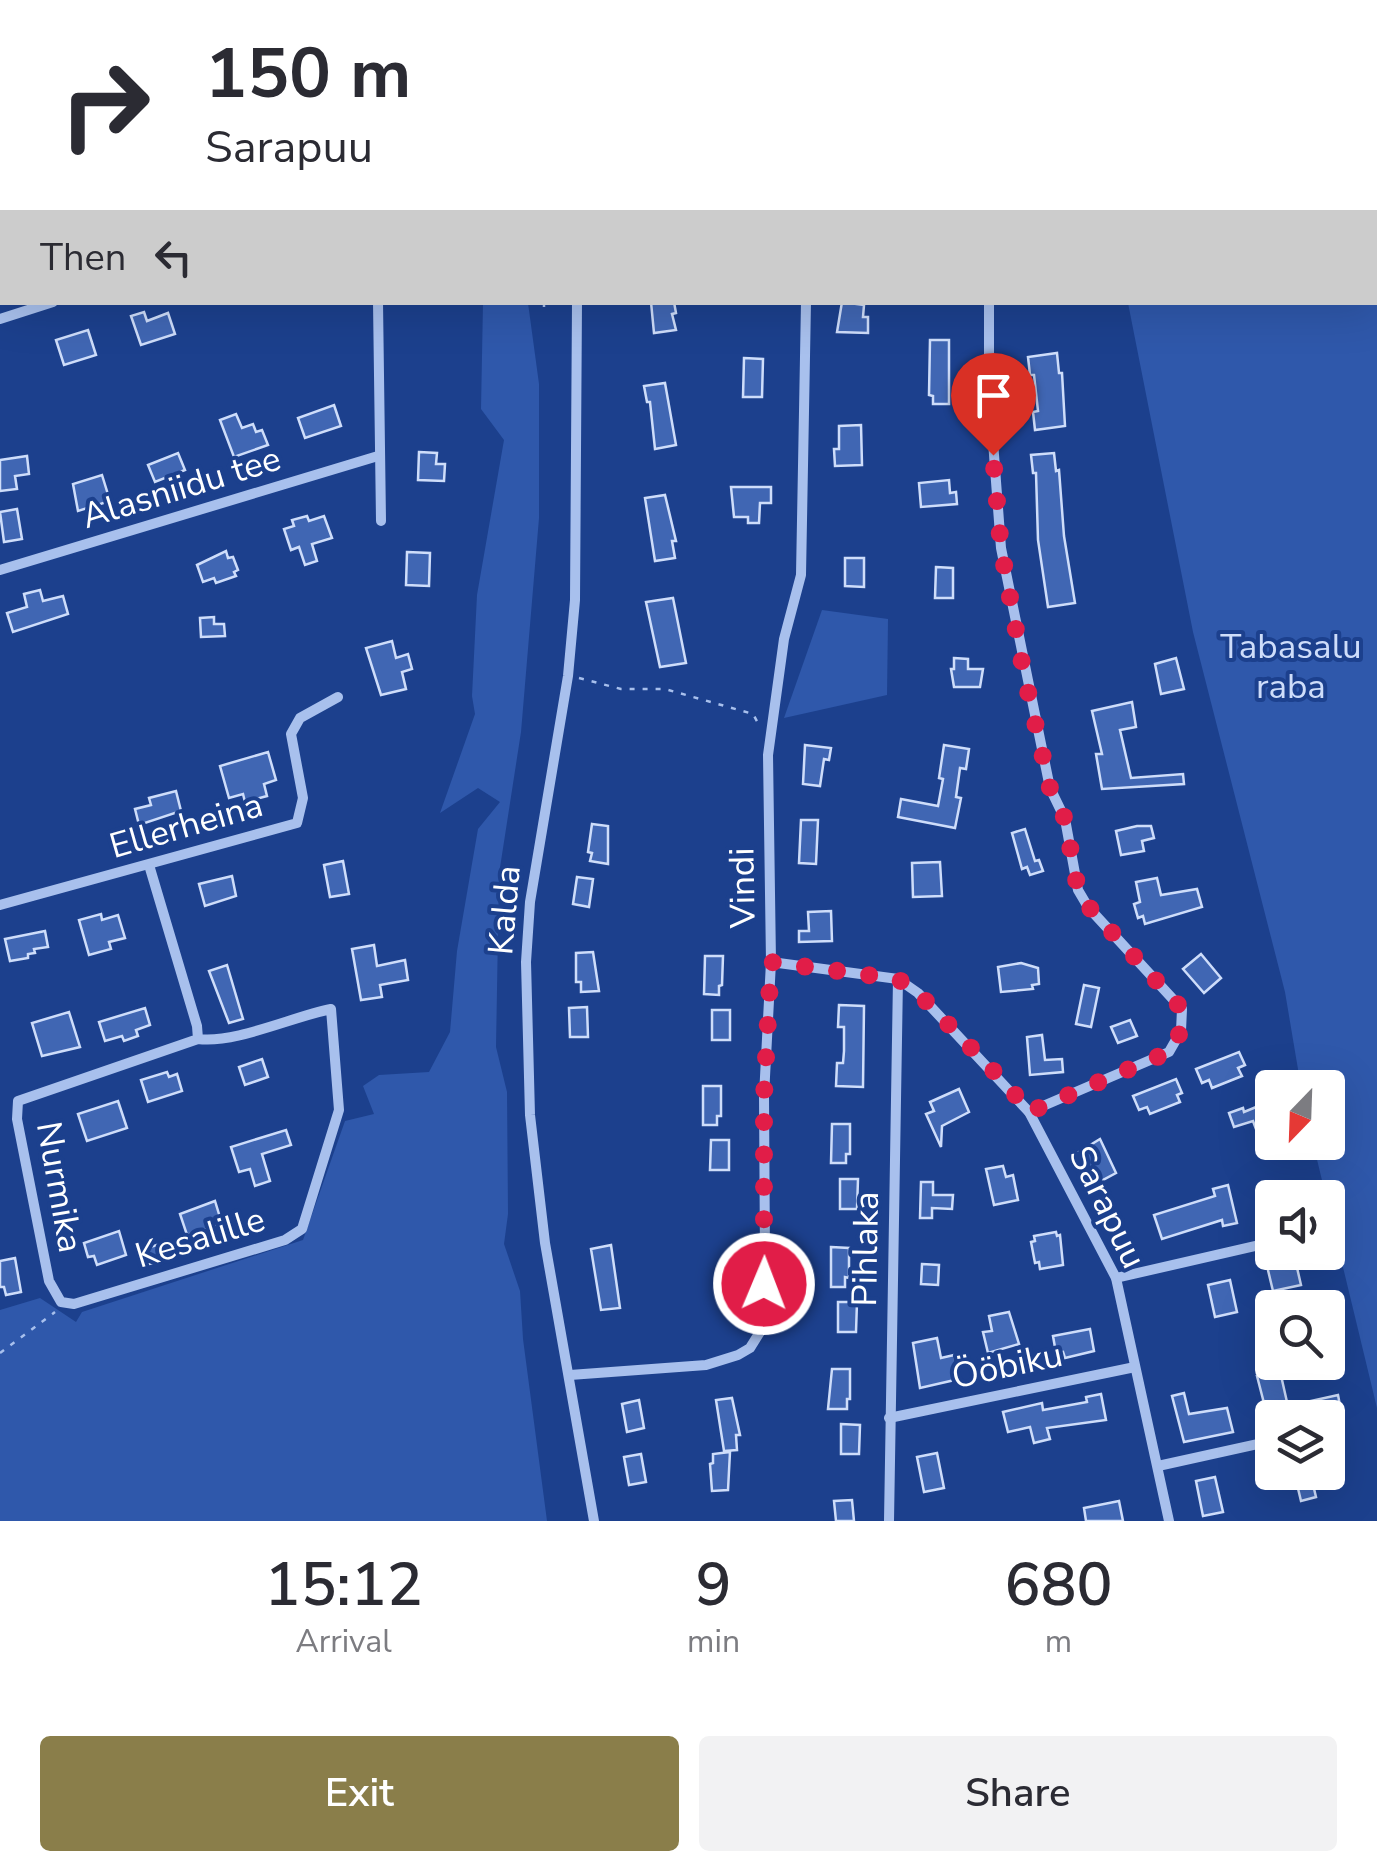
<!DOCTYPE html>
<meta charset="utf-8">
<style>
body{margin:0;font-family:"Nunito Sans",sans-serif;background:#f2f2f3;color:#2b2b33;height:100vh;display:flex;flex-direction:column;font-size:38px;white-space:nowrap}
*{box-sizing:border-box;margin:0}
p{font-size:32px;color:#7c7c81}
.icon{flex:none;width:55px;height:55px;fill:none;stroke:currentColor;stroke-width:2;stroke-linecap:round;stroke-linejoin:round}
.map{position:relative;height:1521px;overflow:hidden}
.side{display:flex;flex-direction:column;background:#fff;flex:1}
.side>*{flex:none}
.banner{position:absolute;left:0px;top:0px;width:1378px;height:305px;box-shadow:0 10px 40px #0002;background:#fff;color:#2b2b33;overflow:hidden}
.needle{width:65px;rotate:203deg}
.tools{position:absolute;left:1255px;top:1070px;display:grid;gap:20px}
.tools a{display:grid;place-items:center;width:90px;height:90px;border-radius:10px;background:#fff;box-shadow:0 10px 40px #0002;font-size:50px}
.pin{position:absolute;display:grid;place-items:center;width:85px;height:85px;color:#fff;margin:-102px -42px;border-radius:50% 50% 50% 0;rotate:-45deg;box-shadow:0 0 10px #0007}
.pin .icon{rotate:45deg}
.me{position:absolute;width:110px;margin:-55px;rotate:1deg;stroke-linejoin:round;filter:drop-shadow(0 0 8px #0008)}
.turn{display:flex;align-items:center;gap:35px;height:210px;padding:0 40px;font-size:45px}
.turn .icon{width:130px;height:130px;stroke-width:2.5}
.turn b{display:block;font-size:70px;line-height:85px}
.then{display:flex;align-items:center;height:95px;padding:0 40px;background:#0003;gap:20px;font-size:38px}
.eta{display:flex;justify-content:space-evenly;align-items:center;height:170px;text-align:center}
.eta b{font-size:60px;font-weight:600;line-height:70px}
.primary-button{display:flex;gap:20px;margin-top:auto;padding:20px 40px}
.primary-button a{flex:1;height:115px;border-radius:10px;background:#8a7e4a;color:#fff;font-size:40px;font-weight:600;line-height:115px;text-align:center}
.primary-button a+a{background:#f2f2f3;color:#2b2b33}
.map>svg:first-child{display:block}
</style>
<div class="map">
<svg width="1377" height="1521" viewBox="0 0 1377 1521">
<rect width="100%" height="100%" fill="#1c408d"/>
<g fill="#2f58ab">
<path d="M560 0H1377V1408L1313 1143 1328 1142V1088L1301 1087 1285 992 1193 632 1128 303 1375 302V2Z"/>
<path d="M483 303H528L539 384V518L521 732 499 874 496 1047 507 1092 508 1214 504 1244 520 1291 523 1339 547 1521H0V1310L40 1298 76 1322 82 1312 303 1240 345 1121 374 1114 363 1086 379 1075 429 1072 450 1032 457 951 478 829 500 802 478 788 440 813 475 714 472 696 477 595 504 440 481 409Z"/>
<path d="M822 610 888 619 887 695 784 718Z"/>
</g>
<g fill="#4066b3" stroke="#ceddfa" stroke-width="2.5">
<path d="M651 302H674L676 313 672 314 676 330 654 333Z"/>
<path d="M842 302 864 305 863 317H868V333L837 332Z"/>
<path d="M144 312 147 321 168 313 175 334 141 345 131 316Z"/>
<path d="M88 330 96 355 64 365 56 340Z"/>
<path d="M930 340H949V404H933V396L929 395Z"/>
<path d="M1057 353 1059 373H1062L1065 426 1035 430 1033 412 1038 411 1034 375H1030L1028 357Z"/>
<path d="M744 358 763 359 762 397H743Z"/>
<path d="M665 383 676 445 655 449 650 402H647L644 386Z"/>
<path d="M334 405 341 426 305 438 298 418Z"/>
<path d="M236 414 242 428 253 424 256 432 262 430 268 445 234 457 220 420Z"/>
<path d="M861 425 862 465 835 466 834 449H839V426Z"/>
<path d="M419 452 437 453 436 464H445L444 481 418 480Z"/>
<path d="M178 453 185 470 155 482 148 465Z"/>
<path d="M1054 453 1056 471 1059 470 1064 536 1075 603 1048 607 1038 540 1036 473H1033L1031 455Z"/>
<path d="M27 456 29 474 15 476 17 489 0 491V460Z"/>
<path d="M102 475 110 501 78 511 73 484Z"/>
<path d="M949 480 950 493 956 492 957 504 921 507 919 483Z"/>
<path d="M731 487H771V503H760L759 523H748V517H734Z"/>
<path d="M665 495 676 541H672L675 558 655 561 645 498Z"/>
<path d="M17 509 22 539 4 542 0 512Z"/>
<path d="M307 516 309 521 324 516 332 538 312 544 317 561 305 565 299 547 291 550 284 529 294 526 292 520Z"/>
<path d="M226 551 228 558 233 557 238 570 234 572 236 576 216 583 214 578 203 582 197 565Z"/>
<path d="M407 552 430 553 429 586 406 585Z"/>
<path d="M845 558H864V587L845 586Z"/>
<path d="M936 567 953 568V598H935Z"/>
<path d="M40 590 43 601 63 596 68 614 13 632 7 613 27 607 24 594Z"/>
<path d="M673 598 686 663 660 667 646 602Z"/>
<path d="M214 617V624H224L225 636 201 637 200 618Z"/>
<path d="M392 641 396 658 408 654 412 669 402 672 406 689 381 695 366 648Z"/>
<path d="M954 658 968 659V669H983L980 687H954L951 669H954Z"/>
<path d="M1176 658 1184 689 1161 694 1155 664Z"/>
<path d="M1132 702 1136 727 1120 730 1131 778 1183 774 1184 784 1102 789 1096 754H1102L1092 711Z"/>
<path d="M805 745 831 748 829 760 824 759 820 786 803 784Z"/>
<path d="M944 745 969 749 966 769 960 768 956 797 961 798 955 828 898 817 901 799 938 806 943 779 939 778Z"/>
<path d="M268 752 276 780 264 784 267 796 245 802 243 794 229 798 220 766Z"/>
<path d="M176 791 181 811 139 825 135 809 151 805 149 798Z"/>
<path d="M801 820H818L816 864 799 863Z"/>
<path d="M592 824 608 826V864L590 861 592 853 588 852Z"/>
<path d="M1137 826H1151L1154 838 1142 841 1144 851 1121 855 1116 831Z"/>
<path d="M1025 829 1035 861 1039 860 1043 871 1030 875 1027 867 1022 869 1012 833Z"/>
<path d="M343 861 349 894 330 897 324 865Z"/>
<path d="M940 862 942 896 913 897 912 863Z"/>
<path d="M232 876 236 896 205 906 199 884Z"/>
<path d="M577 877 593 879 589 907 573 904Z"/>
<path d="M1157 878 1161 895 1197 889 1202 907 1145 924 1143 916 1138 918 1134 904 1140 902 1136 882Z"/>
<path d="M831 911 832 941 799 942V931H809L808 912Z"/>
<path d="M101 914 102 920 118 915 125 938 109 942 111 949 89 955 79 920Z"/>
<path d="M45 931 48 947 34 949 35 953 28 954V958L10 961 5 939Z"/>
<path d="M374 945 377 966 405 960 408 980 380 985 382 997 361 1000 352 949Z"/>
<path d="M593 952 599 991 581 992V982H576V953Z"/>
<path d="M1201 954 1221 978 1204 993 1183 969Z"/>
<path d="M705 956H723L722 985 719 986V995L704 994Z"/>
<path d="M1021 963 1038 968 1039 984 1032 985 1033 989 1001 992 998 967Z"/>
<path d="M227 965 243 1019 229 1023 209 971Z"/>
<path d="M1084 985 1099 988 1091 1027 1076 1024Z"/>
<path d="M839 1005 864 1006 863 1087 836 1086 837 1063H843L844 1051V1027H838Z"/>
<path d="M587 1007 588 1037H570L569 1008Z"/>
<path d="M145 1008 150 1025 136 1030 138 1036 124 1041 122 1036 105 1041 99 1022Z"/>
<rect x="712" y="1010" width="18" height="30"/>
<path d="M69 1012 80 1047 42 1056 32 1023Z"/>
<path d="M1130 1020 1137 1036 1118 1043 1111 1027Z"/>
<path d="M1042 1035 1045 1060 1062 1059 1063 1072 1030 1075 1027 1037Z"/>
<path d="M1239 1052 1245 1065 1238 1068 1242 1076 1212 1088 1209 1080 1202 1083 1196 1069Z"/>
<path d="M262 1059 268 1077 245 1085 239 1067Z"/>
<path d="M167 1072 169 1077 177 1074 182 1091 148 1102 141 1080Z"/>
<path d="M1176 1079 1182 1093 1177 1095 1180 1102 1150 1114 1147 1107 1139 1110 1133 1096Z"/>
<path d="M703 1086H721V1116H717V1125H703Z"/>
<path d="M959 1089 969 1112 942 1126 941 1147 926 1114 934 1111 930 1102Z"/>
<path d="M118 1101 127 1128 87 1141 78 1114Z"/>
<path d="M1266 1103 1272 1122 1256 1129 1253 1121 1234 1127 1229 1113 1243 1108 1244 1112Z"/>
<path d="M832 1124H850V1154H846V1163H831Z"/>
<path d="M286 1130 291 1145 262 1154 270 1181 255 1186 250 1169 239 1172 231 1147Z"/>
<path d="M1100 1139 1116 1173 1099 1182 1079 1152Z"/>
<path d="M711 1140H729V1170H710Z"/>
<path d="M1003 1166 1006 1177 1013 1175 1018 1200 994 1205 986 1169Z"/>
<path d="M840 1179H858L857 1209H840Z"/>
<path d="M921 1182H933V1195H953L952 1209 932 1208V1218H920Z"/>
<path d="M1228 1185 1237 1223 1223 1226 1222 1220 1162 1239 1154 1215 1215 1196 1213 1189Z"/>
<path d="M215 1201 222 1224 187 1235 180 1214Z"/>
<path d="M119 1231 126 1255 97 1265 94 1256 88 1257 84 1243Z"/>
<path d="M1056 1232 1057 1236 1060 1235 1063 1265 1040 1269 1039 1262 1035 1263 1031 1242 1035 1241 1034 1236Z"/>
<path d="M163 1243 168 1259 149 1264 144 1249Z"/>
<path d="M611 1245 620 1308 601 1310 591 1249Z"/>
<path d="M831 1247 849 1248V1278L845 1277V1287H831Z"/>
<path d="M15 1258 21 1292 6 1295 4 1287H0V1261Z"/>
<path d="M1295 1259 1301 1285 1273 1291 1267 1266Z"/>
<path d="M922 1264 939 1265 938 1285 921 1284Z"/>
<path d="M1230 1280 1237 1312 1215 1317 1208 1285Z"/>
<path d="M838 1302H857L856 1332H838Z"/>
<path d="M1009 1312 1019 1344 988 1353 983 1332 992 1331 989 1316Z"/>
<path d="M1090 1329 1094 1351 1065 1358 1063 1352 1056 1353 1053 1336Z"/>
<path d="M937 1338 941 1358 954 1355 959 1379 920 1388 913 1343Z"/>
<path d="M832 1369H850V1399H847V1409H828Z"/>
<path d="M1280 1371 1287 1402 1265 1407 1257 1376Z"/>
<path d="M1184 1393 1189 1414 1227 1408 1233 1432 1184 1442 1172 1396Z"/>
<path d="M1101 1394 1106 1420 1047 1428 1050 1439 1034 1443 1030 1427 1008 1432 1003 1412 1042 1403 1043 1410 1087 1402 1086 1397Z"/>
<path d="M1338 1395 1342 1416 1305 1418 1302 1403Z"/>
<path d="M732 1398 740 1435H736L737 1450 724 1451 716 1400Z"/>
<path d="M639 1400 644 1428 627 1432 622 1404Z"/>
<path d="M841 1424 860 1425 859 1454H841Z"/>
<path d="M730 1452 728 1490 712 1491 710 1464 713 1463V1454Z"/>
<path d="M937 1453 944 1488 924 1492 917 1457Z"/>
<path d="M641 1454 646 1482 629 1485 624 1457Z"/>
<path d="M1310 1472 1316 1497 1301 1501 1295 1476Z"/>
<path d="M1215 1477 1223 1512 1203 1516 1196 1481Z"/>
<path d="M852 1500 854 1521H836L834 1501Z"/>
<path d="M1119 1501 1123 1521H1086L1084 1508Z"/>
</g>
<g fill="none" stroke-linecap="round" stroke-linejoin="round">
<g stroke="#a8c0ed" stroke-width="2.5" stroke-dasharray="5 8" stroke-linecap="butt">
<path d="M544 302V314"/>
<path d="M579 678 621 689H665L753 714 759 725"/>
<path d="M0 1353 55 1312"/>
</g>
<g stroke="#a8c0ed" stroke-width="10">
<path d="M114 0 115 2"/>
<path d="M379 2V0"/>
<path d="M378 302 381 521"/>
<path d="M577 302 575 600 568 676 530 902 526 962 530 1115 545 1243 594 1521"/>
<path d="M989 302V388L1001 548 1050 788 1065 819 1078 890 1088 907 1182 1009 1181 1031 1169 1052 1029 1112"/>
<path d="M0 319 53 302"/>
<path d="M0 570 378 456"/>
<path d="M149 865 197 1026 198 1039 18 1101 17 1119 49 1281 61 1302 74 1304 285 1240 302 1229 339 1110 331 1009C292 1017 234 1044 198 1039"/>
<path d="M0 905 297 823 303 798 291 734 300 718 338 697"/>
<path d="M771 962 898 979 918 993 1029 1112 1116 1278 1169 1521"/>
<path d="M1116 1278 1272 1242"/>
<path d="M570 1375 706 1365 738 1355 750 1348 760 1332 765 1260 764 1096 771 962 768 755 784 639 801 575 806 302"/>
<path d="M889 1418 1135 1367"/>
<path d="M1158 1466 1272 1441"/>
<path d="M889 1521 898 979"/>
</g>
</g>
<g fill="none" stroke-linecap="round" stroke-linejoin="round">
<path stroke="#e11d48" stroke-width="18" stroke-dasharray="0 32.4" d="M764 1284V1096L771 962 898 979 918 993 1008 1086 1029 1112 1169 1052 1181 1031 1182 1009 1088 906 1078 890 1065 819 1050 788 1024 674 1001 548 993 455"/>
</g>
<g text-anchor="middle" stroke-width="8" stroke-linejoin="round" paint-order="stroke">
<g font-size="35" fill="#fff" stroke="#1c408d">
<text transform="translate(181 487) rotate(-17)" y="12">Alasniidu tee</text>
<text transform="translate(186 825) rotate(-16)" y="12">Ellerheina</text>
<text transform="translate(742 888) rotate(-91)" y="12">Vindi</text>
<text transform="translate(504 910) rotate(-85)" y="12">Kalda</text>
<text transform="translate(60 1187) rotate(80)" y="12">Nurmika</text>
<text transform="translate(1108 1207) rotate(64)" y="12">Sarapuu</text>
<text transform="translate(200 1237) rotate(-17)" y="12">Kesalille</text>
<text transform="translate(865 1249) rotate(-89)" y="12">Pihlaka</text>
<text transform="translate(1007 1365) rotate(-12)" y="12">Ööbiku</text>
</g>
<g font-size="35" fill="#ceddfa" stroke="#1c408d">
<text x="1291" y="658">Tabasalu<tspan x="1291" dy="40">raba</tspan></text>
</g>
</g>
</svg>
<div class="tools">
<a><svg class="needle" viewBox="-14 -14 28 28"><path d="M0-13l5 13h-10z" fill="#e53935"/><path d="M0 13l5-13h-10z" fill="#7c7c81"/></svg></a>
<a><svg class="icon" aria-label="sound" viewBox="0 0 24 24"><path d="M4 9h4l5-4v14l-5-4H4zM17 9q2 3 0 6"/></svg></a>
<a><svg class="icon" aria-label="search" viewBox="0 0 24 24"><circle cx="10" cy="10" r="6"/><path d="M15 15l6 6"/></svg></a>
<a><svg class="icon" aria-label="layers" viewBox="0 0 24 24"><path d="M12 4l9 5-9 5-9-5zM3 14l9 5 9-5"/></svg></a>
</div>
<div class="pin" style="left:993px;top:455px;background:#d93025"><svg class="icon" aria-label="arrive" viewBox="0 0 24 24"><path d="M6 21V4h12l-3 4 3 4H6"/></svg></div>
<svg class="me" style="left:764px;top:1284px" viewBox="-20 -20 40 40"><circle r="17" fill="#e11d48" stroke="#fff" stroke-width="3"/><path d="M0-11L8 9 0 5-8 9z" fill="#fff"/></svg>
<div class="banner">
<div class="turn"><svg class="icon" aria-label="right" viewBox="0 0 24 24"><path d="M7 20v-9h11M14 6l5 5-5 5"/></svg><div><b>150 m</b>Sarapuu</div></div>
<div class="then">Then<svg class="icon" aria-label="left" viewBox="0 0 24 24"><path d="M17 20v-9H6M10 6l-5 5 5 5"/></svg></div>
</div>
</div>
<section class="side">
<div class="eta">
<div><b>15:12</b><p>Arrival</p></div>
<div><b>9</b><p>min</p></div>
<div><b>680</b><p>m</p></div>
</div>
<div class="primary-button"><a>Exit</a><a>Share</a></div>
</section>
